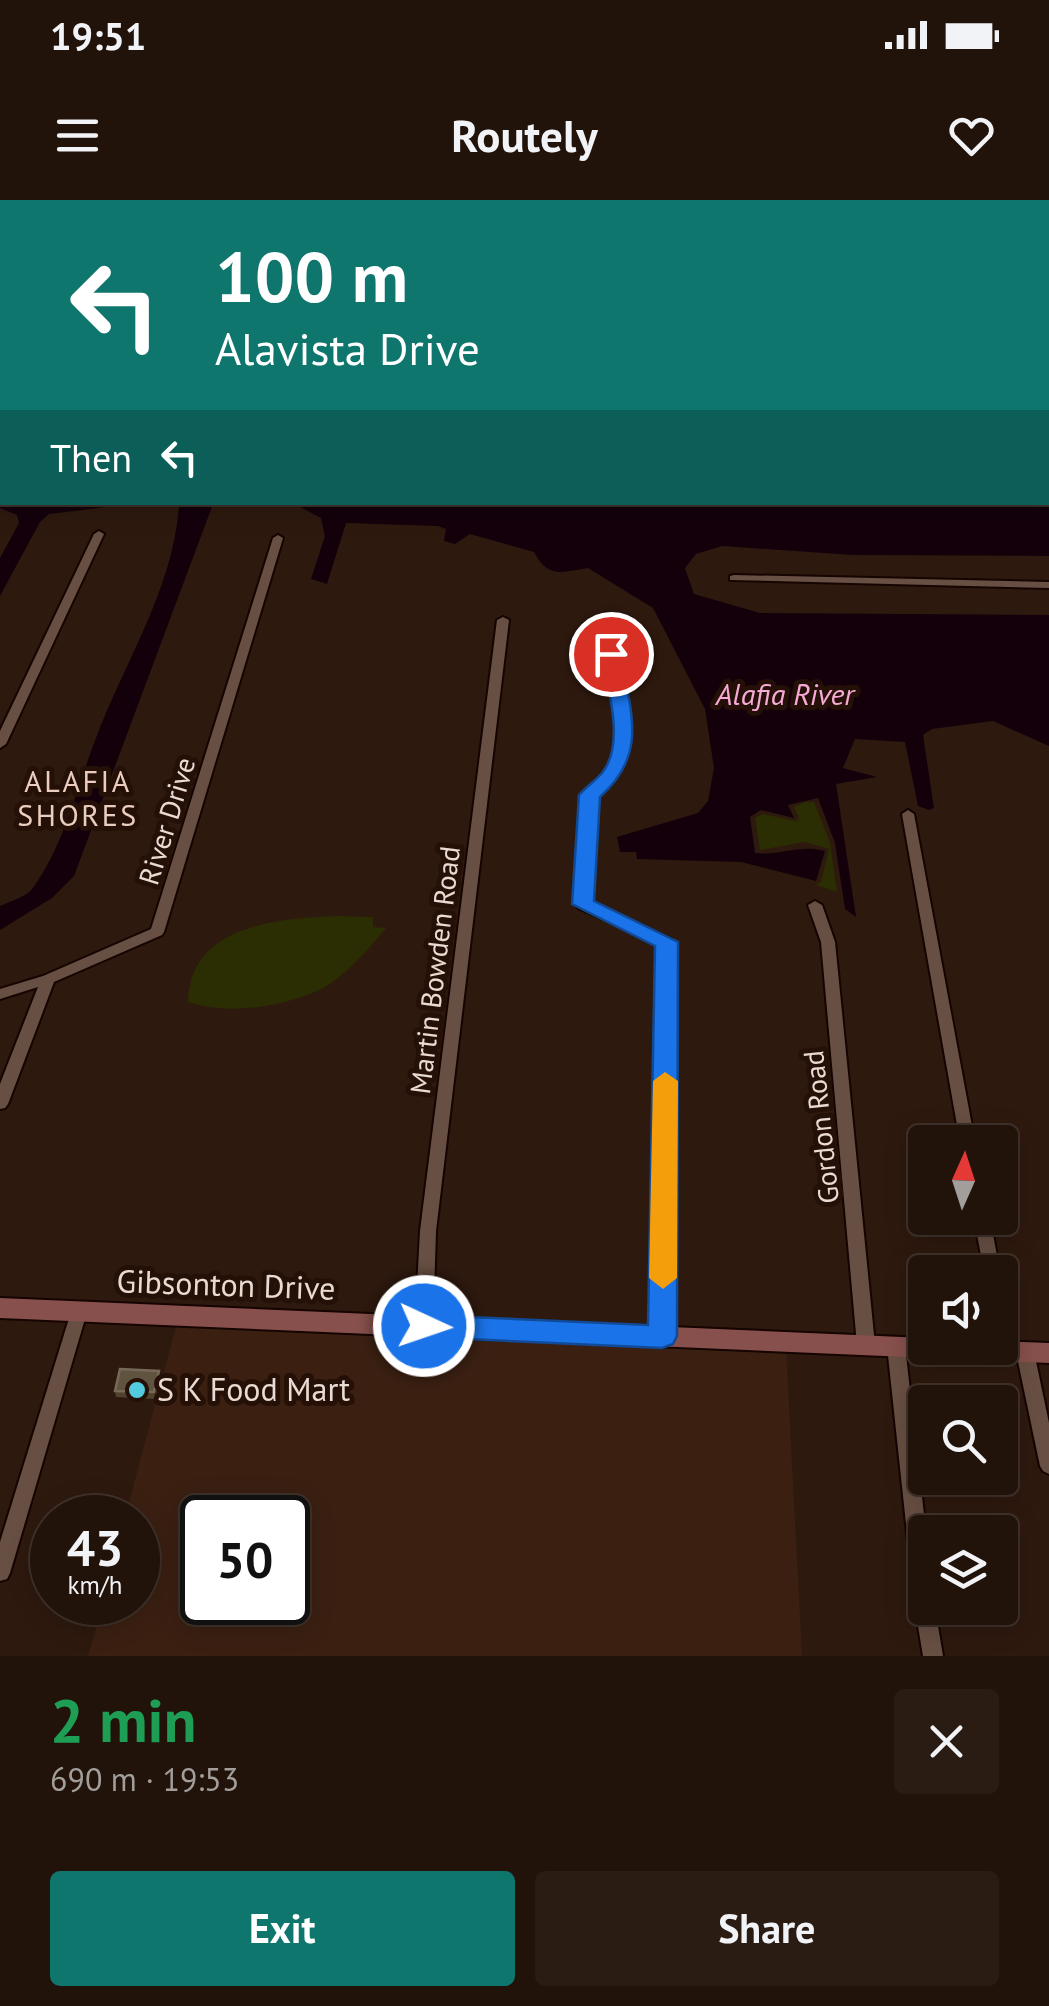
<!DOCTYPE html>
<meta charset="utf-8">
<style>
body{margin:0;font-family:"PT Sans",sans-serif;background:#2a1c13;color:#f1f3f6;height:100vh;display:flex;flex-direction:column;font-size:38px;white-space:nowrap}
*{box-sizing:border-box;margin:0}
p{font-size:32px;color:#a29e9c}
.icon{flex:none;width:55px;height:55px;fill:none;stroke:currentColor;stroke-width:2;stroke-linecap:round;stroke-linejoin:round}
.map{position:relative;height:1456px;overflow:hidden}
.panel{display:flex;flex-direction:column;background:#22130a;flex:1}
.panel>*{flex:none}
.guide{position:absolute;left:0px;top:0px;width:1050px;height:305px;box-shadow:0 5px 25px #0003,0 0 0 2px #3f322b;background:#0f766e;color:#fff;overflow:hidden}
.needle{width:65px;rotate:3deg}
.controls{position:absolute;left:908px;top:925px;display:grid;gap:20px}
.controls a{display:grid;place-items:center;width:110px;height:110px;border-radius:10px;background:#22130a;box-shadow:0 5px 25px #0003,0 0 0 2px #3f322b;font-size:50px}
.speed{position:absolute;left:30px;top:1295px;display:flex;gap:20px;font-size:50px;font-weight:700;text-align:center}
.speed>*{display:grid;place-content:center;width:130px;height:130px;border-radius:50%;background:#22130a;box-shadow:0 5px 25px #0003,0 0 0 2px #3f322b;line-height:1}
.speed small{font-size:25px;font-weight:400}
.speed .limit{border:5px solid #111;border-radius:15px;background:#fff;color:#111}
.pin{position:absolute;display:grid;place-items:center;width:85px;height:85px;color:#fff;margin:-42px;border:5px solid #fff;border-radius:50%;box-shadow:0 2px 10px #0007}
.me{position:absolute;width:110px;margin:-55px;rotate:93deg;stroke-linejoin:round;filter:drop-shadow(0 0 8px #0008)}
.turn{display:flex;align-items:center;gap:35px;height:210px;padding:0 50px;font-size:45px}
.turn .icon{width:130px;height:130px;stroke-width:2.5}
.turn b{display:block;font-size:70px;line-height:85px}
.then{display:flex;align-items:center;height:95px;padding:0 50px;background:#0003;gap:20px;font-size:38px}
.round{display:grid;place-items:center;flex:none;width:105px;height:105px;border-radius:10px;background:#2a1c13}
.headline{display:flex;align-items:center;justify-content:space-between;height:170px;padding:0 50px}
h1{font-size:60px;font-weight:700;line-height:75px;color:#1e9e55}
.button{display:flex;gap:20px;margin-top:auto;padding:20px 50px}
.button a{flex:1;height:115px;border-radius:10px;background:#0f766e;color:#fff;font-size:40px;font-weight:700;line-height:115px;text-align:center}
.button a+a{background:#2a1c13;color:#f1f3f6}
.status{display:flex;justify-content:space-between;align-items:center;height:70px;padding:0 50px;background:#22130a;direction:ltr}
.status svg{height:28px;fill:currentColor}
header{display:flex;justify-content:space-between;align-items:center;height:130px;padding:0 50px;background:#22130a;font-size:45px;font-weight:700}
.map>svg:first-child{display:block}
</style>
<div class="status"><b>19:51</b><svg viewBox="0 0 49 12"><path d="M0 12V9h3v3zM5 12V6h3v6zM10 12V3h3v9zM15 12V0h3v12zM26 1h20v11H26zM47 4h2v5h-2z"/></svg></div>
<header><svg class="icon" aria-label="menu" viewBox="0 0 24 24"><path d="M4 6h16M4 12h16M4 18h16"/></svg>Routely<svg class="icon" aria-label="heart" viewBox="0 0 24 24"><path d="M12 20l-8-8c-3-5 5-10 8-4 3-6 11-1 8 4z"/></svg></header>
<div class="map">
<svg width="1049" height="1456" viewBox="0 0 1049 1456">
<rect width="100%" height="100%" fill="#2e190e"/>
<path fill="#3b2012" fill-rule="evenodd" d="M177 1123 786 1149 802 1456H88L103 1403 138 1402V1318L125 1317ZM202 1318H288V1402H202Z"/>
<g fill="#2b2d03">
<path d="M805 602H814L830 643 837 692 816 685 821 682 829 649 805 642 760 650 755 618 763 614 796 621 799 618 794 607Z"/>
<path d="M337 716 373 717V727L386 728C369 749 342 780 317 791 278 808 227 815 188 802 189 726 276 718 337 716Z"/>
</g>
<g fill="#14000b">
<path d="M0 87 2 302 225 303 213 304 74 676 52 698 0 730V706C11 701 26 697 33 688 65 643 76 589 96 538 125 461 172 391 179 307L139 303 49 314 40 322 0 396V358L19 323 17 315 0 308Z"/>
<path d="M1049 217V356L853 355 722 346 696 354 685 368 694 394 760 413 1049 415V546L993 521 932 529 923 535 934 608 929 610 918 606 905 542 855 539 843 568 877 577 836 584 856 717 845 709 835 643 818 598 788 605 794 618 761 610 750 617 755 653C780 656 800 644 825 651L816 681 741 662 637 659 636 652H620L617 637 698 613 708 601 714 568 705 509 653 408 588 368C562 372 548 379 534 352L470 334 455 344 444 341 446 329 438 326 346 323 327 384 311 379 325 336 321 318 293 303 1048 302Z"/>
</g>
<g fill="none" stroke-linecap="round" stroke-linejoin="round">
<g stroke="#150400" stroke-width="4">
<g id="minor">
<path d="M41 0H49L47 2H40Z"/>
<path d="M119 0H127L125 2H119Z"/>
<path d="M314 0H322L320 2H314Z"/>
<path d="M809 0H817L818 2H811Z"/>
<rect x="0" y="57" width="2" height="7"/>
<path d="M99 331 104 334 6 544 0 548V531L94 334Z"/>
<path d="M278 335 283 338 164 732 162 735 54 782 8 904 5 908 0 909V884L38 787 0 799V789L43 776 151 729 273 338Z"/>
<path d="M734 375 1049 382V388L730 380V376Z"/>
<path d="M605 413 611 416C618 453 639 524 626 559 621 574 607 586 595 596L590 703 671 739 673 742 672 1136 669 1141 663 1143 657 1141 654 1136 659 744 578 708 576 705 583 595C593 584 608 574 614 559 627 523 606 454 599 416Z"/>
<path d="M503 417 509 420 436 1031 433 1126 430 1131 424 1133 418 1131 415 1126 420 1031 497 420Z"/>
<path d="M908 610 914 614 975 942H960L902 614Z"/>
<path d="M815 701 822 705 835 742 875 1145 872 1150 866 1152 860 1150 857 1145 821 742 808 705Z"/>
<path d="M974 1018H990L1000 1072V1073L984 1072Z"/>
<path d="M79 1105 85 1107 87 1112 10 1373 7 1379 0 1381V1342L71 1112 73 1107Z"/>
<path d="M1000 1110 1006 1112 1009 1117 1015 1151 1012 1156 1006 1158 1000 1156 997 1148H1000Z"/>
<path d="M896 1139 902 1141 905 1146 926 1332 925 1408H935L943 1456H923L915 1408 887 1146 890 1141Z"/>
<path d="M1025 1145 1031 1147 1034 1152 1049 1223V1274L1043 1271 1040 1266 1016 1152 1019 1147Z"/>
</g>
</g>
<g stroke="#150400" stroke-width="4">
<path id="secondary" d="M0 1098 925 1138V1148H1000V1141L1049 1143V1163L0 1118Z"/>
</g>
<use href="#minor" fill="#684f43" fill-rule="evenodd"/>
<use href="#secondary" fill="#87504c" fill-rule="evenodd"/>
</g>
<path fill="#50432e" d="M159 1171 160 1178 155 1199 116 1197 115 1191Z"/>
<path fill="#3b2c1a" d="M159 1171 160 1178 155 1199 154 1192Z"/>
<path fill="#605440" stroke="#766957" stroke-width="2.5" d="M120 1169 159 1171 154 1192 115 1191Z"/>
<path fill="#1a73e8" stroke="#114b97" stroke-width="2.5" d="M611 449 621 454C630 513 649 553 600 597L594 701 678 742 677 1136 673 1144 662 1148 424 1137 414 1134 410 1126 414 1118 424 1115 648 1125 655 746 572 704 579 595C586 587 595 581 602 573 626 543 607 488 602 454Z"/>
<path fill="#f59e0b" d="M665 872 678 881 677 1078 663 1089 649 1078 653 881Z"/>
<circle fill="#54cade" stroke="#241006" stroke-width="4" cx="137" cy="1190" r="10"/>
<g text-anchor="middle" stroke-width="10" stroke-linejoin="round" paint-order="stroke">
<g font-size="28" fill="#e9dbd3" stroke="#241006">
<text transform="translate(167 621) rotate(-73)" y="10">River Drive</text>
<text transform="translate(435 770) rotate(-83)" y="10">Martin Bowden Road</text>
<text transform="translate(821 927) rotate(-96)" y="10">Gordon Road</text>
</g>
<g font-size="30" font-style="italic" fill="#f7aad7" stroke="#241006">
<text x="785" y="505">Alafia River</text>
</g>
<g font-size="30" letter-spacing="2.5" fill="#eacdbe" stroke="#241006">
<text x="78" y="592">ALAFIA<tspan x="78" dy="34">SHORES</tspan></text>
</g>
<g font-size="32" fill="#e9dbd3" stroke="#241006">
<text transform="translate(226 1085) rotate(2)" y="11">Gibsonton Drive</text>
</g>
<g font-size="32" fill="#e9dbd3" stroke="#241006" text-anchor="start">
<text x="157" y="1201">S K Food Mart</text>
</g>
</g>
</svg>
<div class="controls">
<a><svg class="needle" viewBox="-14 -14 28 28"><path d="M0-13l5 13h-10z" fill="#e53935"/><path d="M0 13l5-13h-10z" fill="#a29e9c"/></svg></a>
<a><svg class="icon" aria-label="sound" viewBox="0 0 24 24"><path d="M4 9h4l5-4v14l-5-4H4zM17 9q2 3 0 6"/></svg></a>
<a><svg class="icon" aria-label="search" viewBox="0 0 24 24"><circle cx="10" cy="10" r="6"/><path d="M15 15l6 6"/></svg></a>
<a><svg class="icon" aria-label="layers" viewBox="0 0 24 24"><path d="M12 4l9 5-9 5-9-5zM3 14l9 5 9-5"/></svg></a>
</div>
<div class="speed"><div>43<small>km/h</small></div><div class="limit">50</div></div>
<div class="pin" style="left:611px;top:454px;background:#d93025"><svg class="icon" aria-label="arrive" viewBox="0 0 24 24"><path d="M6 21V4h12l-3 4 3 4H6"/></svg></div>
<svg class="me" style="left:424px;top:1126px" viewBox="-20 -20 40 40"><circle r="17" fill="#1a73e8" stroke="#fff" stroke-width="3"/><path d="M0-11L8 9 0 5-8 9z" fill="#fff"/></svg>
<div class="guide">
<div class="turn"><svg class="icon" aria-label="left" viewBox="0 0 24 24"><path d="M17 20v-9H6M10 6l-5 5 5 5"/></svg><div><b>100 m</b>Alavista Drive</div></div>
<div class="then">Then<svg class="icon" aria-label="left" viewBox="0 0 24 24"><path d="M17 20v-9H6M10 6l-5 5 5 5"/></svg></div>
</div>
</div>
<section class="panel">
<div class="headline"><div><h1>2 min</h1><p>690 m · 19:53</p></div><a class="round"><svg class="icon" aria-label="close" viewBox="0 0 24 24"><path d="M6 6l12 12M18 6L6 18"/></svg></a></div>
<div class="button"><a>Exit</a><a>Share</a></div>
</section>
